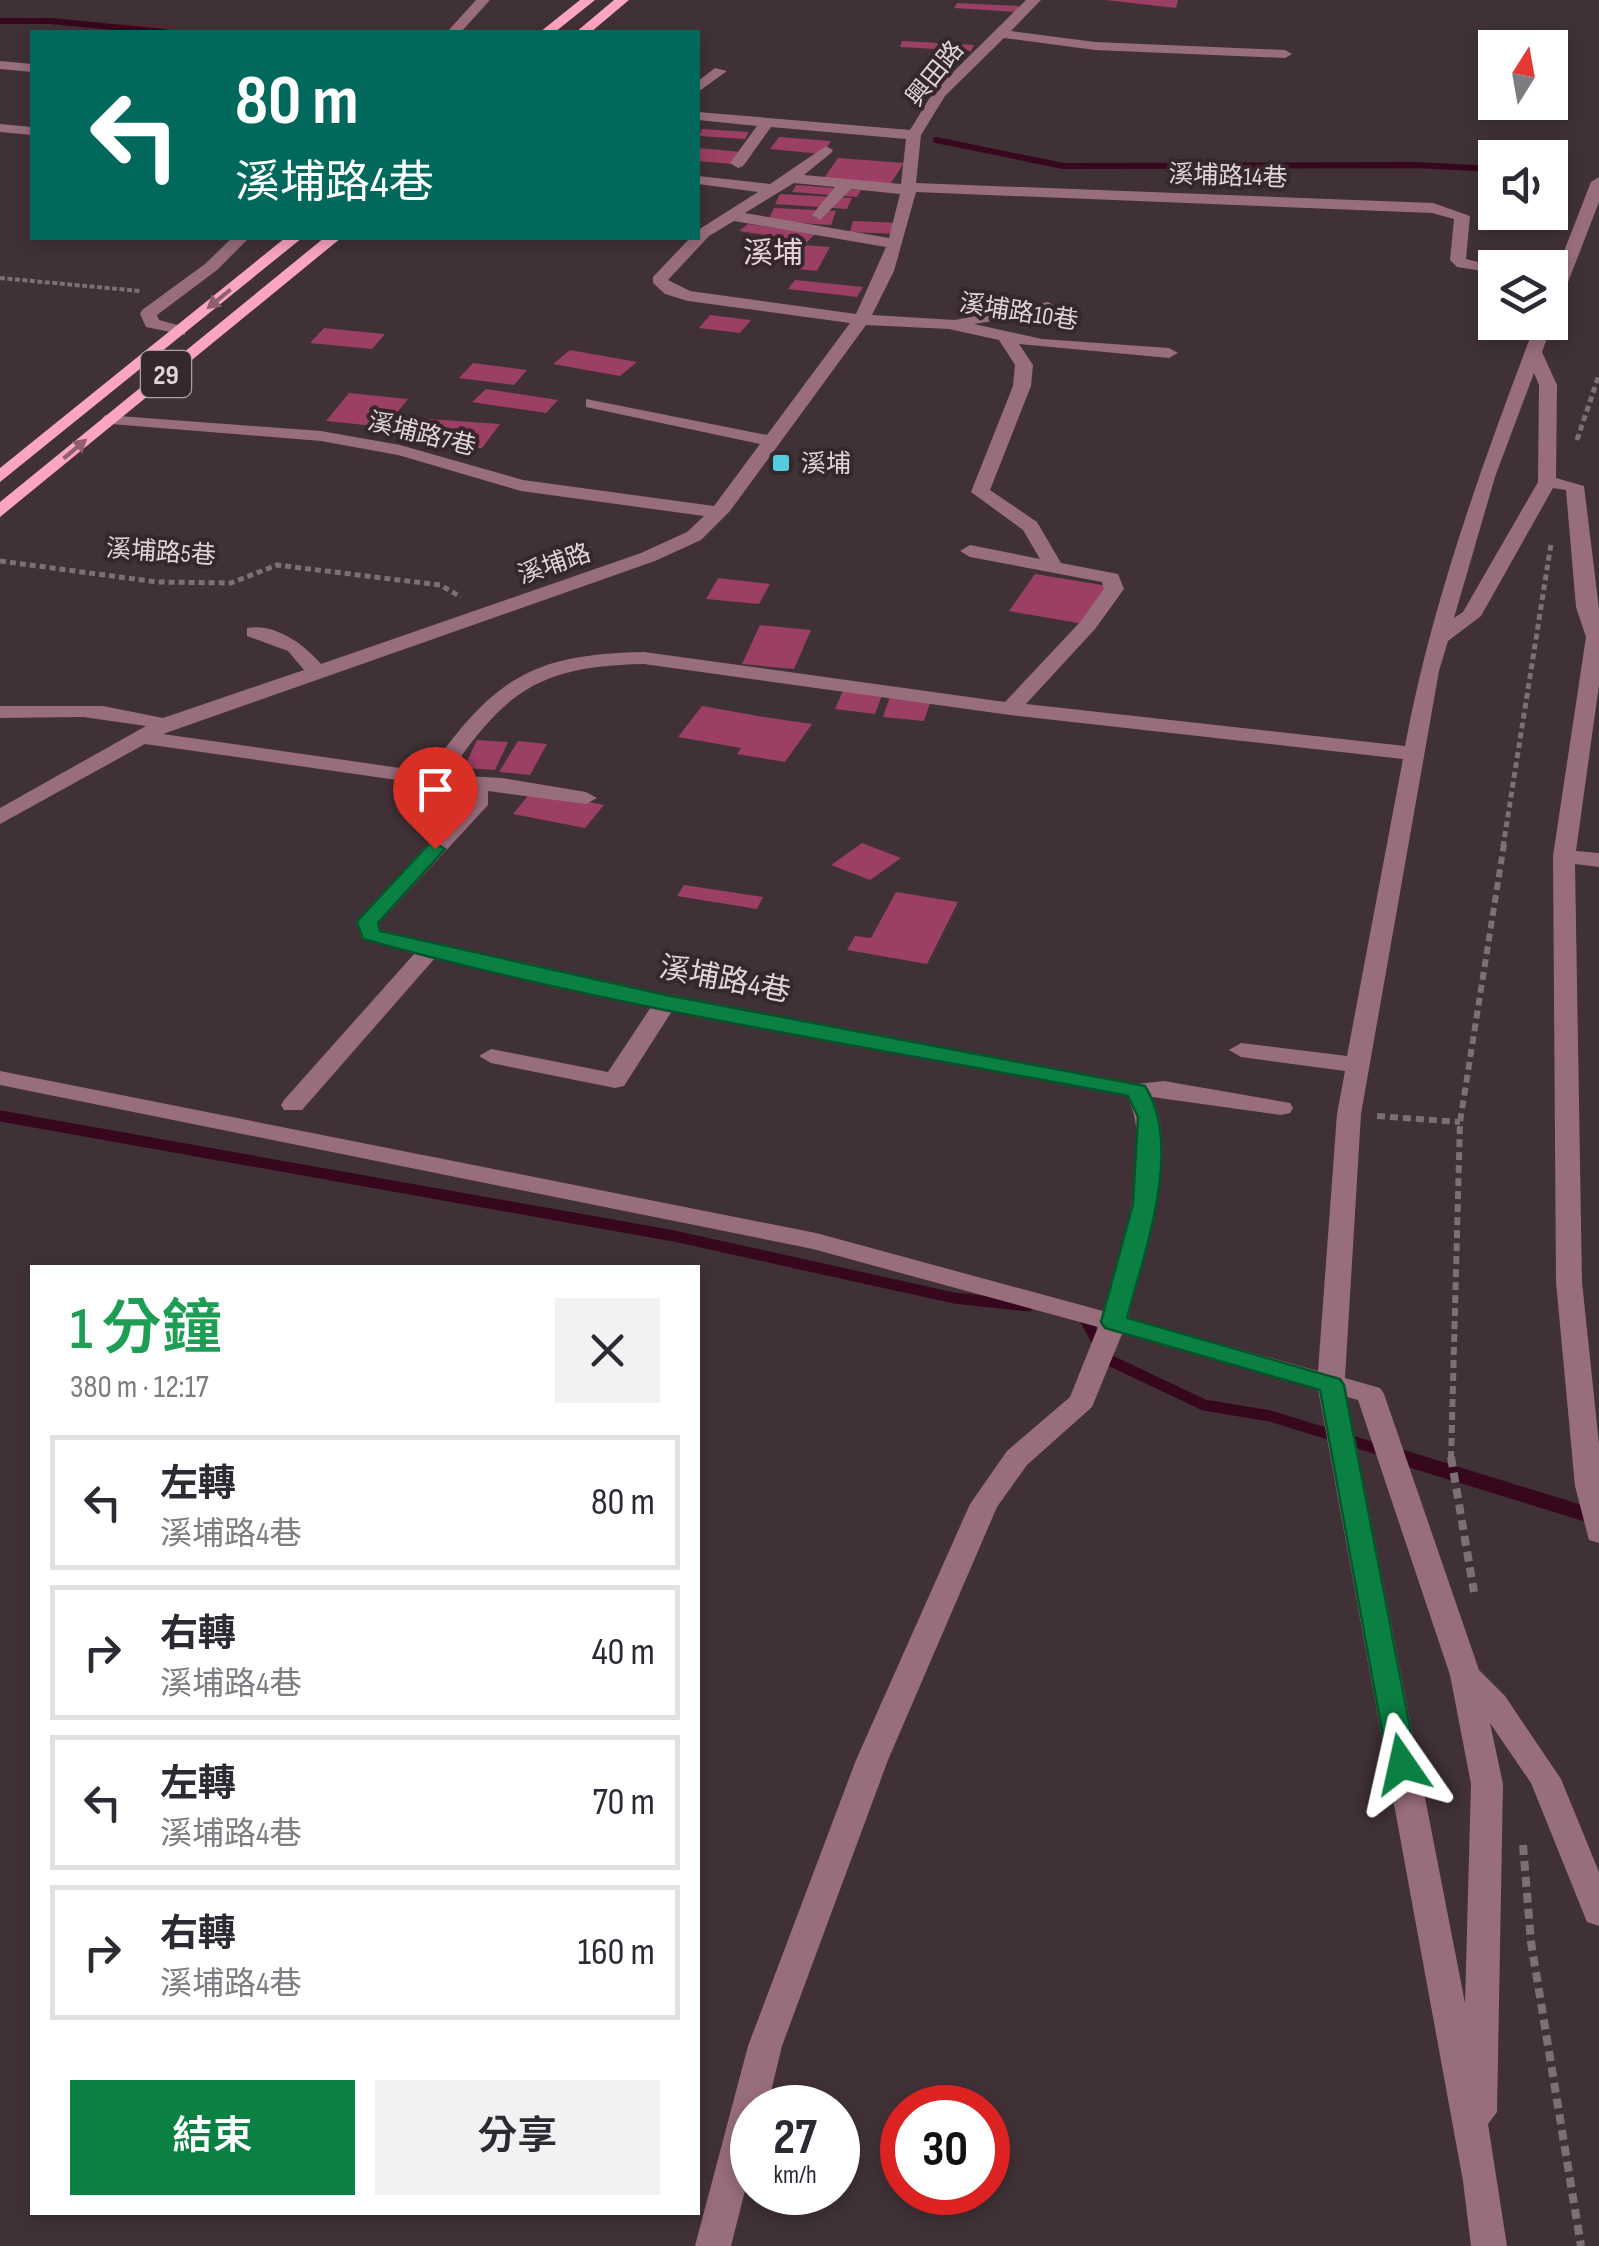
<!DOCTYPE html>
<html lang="zh-TW">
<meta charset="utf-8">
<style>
body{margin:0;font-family:"Sofia Sans Condensed","Noto Sans TC",sans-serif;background:#f2f2f3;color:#2b2b33;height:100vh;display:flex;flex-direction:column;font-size:38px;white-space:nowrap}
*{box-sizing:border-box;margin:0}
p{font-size:32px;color:#7c7c81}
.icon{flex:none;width:55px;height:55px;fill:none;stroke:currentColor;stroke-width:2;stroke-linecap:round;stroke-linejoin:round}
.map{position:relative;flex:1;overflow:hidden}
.details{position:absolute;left:30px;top:1265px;width:670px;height:950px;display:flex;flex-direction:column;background:#fff;border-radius:0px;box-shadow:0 5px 15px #0003}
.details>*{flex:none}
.top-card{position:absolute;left:30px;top:30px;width:670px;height:210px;border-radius:0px;box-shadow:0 5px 15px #0003;background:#00695c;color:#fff;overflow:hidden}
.needle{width:65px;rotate:11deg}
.buttons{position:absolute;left:1478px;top:30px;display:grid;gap:20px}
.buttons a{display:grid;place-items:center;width:90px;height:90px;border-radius:0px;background:#fff;box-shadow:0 5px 15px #0003;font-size:50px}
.speed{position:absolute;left:730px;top:2085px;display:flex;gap:20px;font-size:50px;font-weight:700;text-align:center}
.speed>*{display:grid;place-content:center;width:130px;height:130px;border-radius:50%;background:#fff;box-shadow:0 5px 15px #0003;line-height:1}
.speed small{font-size:25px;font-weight:400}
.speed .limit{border:15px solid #d22;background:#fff;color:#111}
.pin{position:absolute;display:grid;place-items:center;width:85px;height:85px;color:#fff;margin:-102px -42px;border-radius:50% 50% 50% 0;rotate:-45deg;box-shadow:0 0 10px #0007}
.pin .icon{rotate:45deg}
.me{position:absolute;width:110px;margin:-55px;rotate:349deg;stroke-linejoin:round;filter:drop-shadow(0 0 8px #0008)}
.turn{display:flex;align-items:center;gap:35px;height:210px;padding:0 40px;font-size:45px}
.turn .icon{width:130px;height:130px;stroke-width:2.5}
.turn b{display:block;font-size:70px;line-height:85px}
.round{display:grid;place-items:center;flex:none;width:105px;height:105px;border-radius:0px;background:#f2f2f3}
.head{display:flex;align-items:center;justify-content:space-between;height:170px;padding:0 40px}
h1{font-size:60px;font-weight:600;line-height:75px;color:#1e9e55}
.cta{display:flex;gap:20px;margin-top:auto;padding:20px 40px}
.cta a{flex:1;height:115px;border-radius:0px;background:#0b8043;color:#fff;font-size:40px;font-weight:600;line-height:115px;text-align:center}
.cta a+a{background:#f2f2f3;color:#2b2b33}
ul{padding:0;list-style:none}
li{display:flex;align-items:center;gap:30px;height:135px;margin:0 20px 15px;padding:0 20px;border:5px solid #e1e1e2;border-radius:0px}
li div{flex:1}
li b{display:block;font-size:38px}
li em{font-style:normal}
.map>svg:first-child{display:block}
</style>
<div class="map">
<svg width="1599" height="2246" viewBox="0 0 1599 2246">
<rect width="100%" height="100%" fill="#403136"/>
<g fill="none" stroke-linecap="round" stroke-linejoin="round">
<g stroke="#36071d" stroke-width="6">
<path d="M0 21H51L164 32"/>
<path d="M936 140 1063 166 1415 165 1495 169"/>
<path d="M1550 173H1555"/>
</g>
<g stroke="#36071d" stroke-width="11">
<path d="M0 1116 674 1236 954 1298 1028 1306"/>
<path d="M1081 1312 1107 1359 1204 1405 1270 1416 1410 1459"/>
</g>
<path stroke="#36071d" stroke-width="15" d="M1401 1457 1599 1518"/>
</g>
<g fill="#9b3f64">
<path d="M1105 0H1178L1176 8Z"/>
<path d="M957 3 1019 6 1017 12 954 8Z"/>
<path d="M902 41 974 45 971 51 900 47Z"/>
<path d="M702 129 749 132 745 139 699 136Z"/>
<path d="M779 137 831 141 822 154 770 149Z"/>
<path d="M698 148 753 153 744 165 698 161Z"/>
<path d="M838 158 904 163 889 186 822 181Z"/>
<path d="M796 185 861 190 857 197 792 192Z"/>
<path d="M780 194 852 198 847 209 775 204Z"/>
<path d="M774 208 836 211 831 225 768 221Z"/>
<path d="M853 221 904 223 901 234 850 232Z"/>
<path d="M748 224 815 234 804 245 805 241 739 231Z"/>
<path d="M780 241 801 245 777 262 756 258Z"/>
<path d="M802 245 830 247 817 271 789 268Z"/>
<path d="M795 280 863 287 857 297 788 289Z"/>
<path d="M710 315 751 320 740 333 699 328Z"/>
<path d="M324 328 385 334 372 349 310 343Z"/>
<path d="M570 350 637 362 620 376 553 364Z"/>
<path d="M473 363 527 370 514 385 459 378Z"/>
<path d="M486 389 558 400 546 413 472 402Z"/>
<path d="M349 393 408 399 385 427 326 421Z"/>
<path d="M415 418 500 424 482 448 452 446 460 433 408 429Z"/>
<path d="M1035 574 1108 586 1084 624 1009 611Z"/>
<path d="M718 578 770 584 759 604 706 599Z"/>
<path d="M760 625 811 630 794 669 742 664Z"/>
<path d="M845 686 884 690 875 714 835 709Z"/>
<path d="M892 691 933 694 924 721 883 717Z"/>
<path d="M702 706 764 717 812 724 785 762 737 754 741 748 678 737Z"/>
<path d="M477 740 508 742 495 770 464 768Z"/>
<path d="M518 741 547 744 530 775 499 772Z"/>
<path d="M532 791 604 805 585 828 513 814Z"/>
<path d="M862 843 901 858 870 880 831 865Z"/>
<path d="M684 885 763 897 757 909 677 896Z"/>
<path d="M896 892 958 902 927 964 847 950 855 936 871 938Z"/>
</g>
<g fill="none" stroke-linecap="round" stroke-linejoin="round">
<path stroke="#7d6f74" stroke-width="4" stroke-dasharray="5 2.5" stroke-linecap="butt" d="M0 278 140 291"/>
<g stroke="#7d6f74" stroke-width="5" stroke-dasharray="6 4" stroke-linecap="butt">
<path d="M1577 440 1599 375"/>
<path d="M0 561 157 582 231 583 277 565 440 585 461 597"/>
<path d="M1503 847 1551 544"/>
</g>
<g stroke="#7d6f74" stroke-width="6" stroke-dasharray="8 5" stroke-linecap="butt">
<path d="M1377 1116 1460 1122"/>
<path d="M1451 1459 1460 1122 1504 844"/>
</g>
<g stroke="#7d6f74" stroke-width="8" stroke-dasharray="10 6" stroke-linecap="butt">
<path d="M1451 1457 1474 1592"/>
<path d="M1523 1845 1531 1942 1581 2246"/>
</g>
<g fill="#996e7c" fill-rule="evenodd">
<path d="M476 0H490L461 32H447Z"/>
<path d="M1026 0H1041L1011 31 1095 42 1285 50 1292 54 1285 58 1095 50 1004 38 945 96 921 135 916 183 1433 203 1470 216 1466 259 1503 268H1495V273L1457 267 1450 260 1454 219 1432 213 916 192 894 271 872 315 955 320 1048 302 1056 307 1054 311 974 324 1042 339 1169 348 1178 353 1169 358 1019 344 1033 365 1031 386 990 490 1037 522 1061 563 1118 574 1124 589 1095 629 1026 704 1405 746C1432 601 1483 462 1536 322H1550V318L1553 322 1542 352 1557 385 1556 478 1584 486 1599 609V685L1576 851 1599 853V867L1575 864 1582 1282 1599 1444V1543L1589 1540 1575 1486 1556 1282 1553 856 1586 637 1576 607 1566 490 1553 488 1481 616 1448 641 1439 671 1361 1114 1345 1378 1380 1388 1384 1394 1479 1670 1505 1696 1561 1779 1599 1872V1926L1587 1922 1531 1783 1490 1723 1503 1784 1497 2112 1488 2124 1507 2246H1471L1463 2181 1318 1389 1122 1334 1092 1407 1027 1465 997 1507 888 1760 782 2046 767 2108H752V2163L731 2246H695L748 2046 856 1760 970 1504 1007 1451 1070 1397 1098 1327 813 1249 0 1085V1071L816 1233 1103 1311C1119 1252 1156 1154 1127 1096L672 1011 624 1086 615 1088 491 1063 479 1056 491 1049 608 1072 651 1007 435 958 302 1110H284L281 1105 284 1100 415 953 362 939 356 922 469 799 467 790 145 744 0 824V808L146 726 83 717 0 718V706H103L163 718 304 670 288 651 247 636V628C275 623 304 644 321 664L641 553 687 532 704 516 521 491 398 455 321 441 111 424 102 419 105 415 321 431 400 445 523 480 714 506 760 444 586 407V399L767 435 850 323 688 301 665 294 653 283V277L690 238H698V230L758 192 698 184V176L770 184 826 146 833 150 831 153 804 175 901 184 906 139 771 127 743 166 738 168 730 163 757 126 698 120V112L910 130 934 91ZM794 183 835 187 812 215 820 220 851 189 900 194 889 238 745 213ZM734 221 886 247 856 314 690 291 668 280 709 236ZM866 325 949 329 999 340 1015 365 1013 386 971 492 1023 530 1040 559 970 545 960 551 970 557 1102 582 1104 589 1081 621 1005 702 644 652C530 654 493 680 428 772L163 734 655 561 701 540 730 511ZM1534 373 1539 385 1538 482 1463 612 1454 618 1495 477ZM644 664 1010 715 1403 759 1347 1056 1241 1043 1229 1050 1241 1057 1345 1071 1337 1114 1318 1371 1128 1318C1143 1259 1180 1153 1152 1097L1281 1115 1290 1113 1293 1108 1290 1103 1164 1081 1137 1084 656 993 380 930 379 923 488 805V791L586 804 597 798 586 792 502 778 448 775C506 690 540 666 644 664ZM1347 1397 1358 1400 1450 1675 1471 1784 1465 2003Z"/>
<path d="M0 61 32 64V72L0 69Z"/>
<path d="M715 68 727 71 698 92V81Z"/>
<path d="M0 124 32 127V135L0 132Z"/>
<path d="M1599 177V202L1558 308 1550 313V287L1591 182Z"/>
<path d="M232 238H249L217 270 157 315 159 320 185 327V335L146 327 140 314 142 310 205 264Z"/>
</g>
<g fill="#fca4c3" fill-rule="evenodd">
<path d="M580 0H595L555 32H540Z"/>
<path d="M614 0H629L591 32H576Z"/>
<path d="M285 238H302L0 482V468Z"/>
<path d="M324 238H341L0 517V502Z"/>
</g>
</g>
<defs><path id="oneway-solid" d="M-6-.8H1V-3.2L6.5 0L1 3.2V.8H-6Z" transform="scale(2.5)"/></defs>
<g fill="#8f5f6f">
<use href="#oneway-solid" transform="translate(219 299) rotate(141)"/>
<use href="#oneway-solid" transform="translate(75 449) rotate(-40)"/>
</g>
<path fill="#0b8043" stroke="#07532c" stroke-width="2.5" d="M435 843 445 849 378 923 380 931 666 995 1145 1086C1184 1147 1144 1253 1127 1318L1340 1379 1344 1385 1417 1764 1413 1772 1402 1775 1392 1772 1388 1764 1320 1390 1105 1328 1101 1322 1133 1204 1138 1117 1128 1096C873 1047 613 1009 363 939L357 922 360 918 428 845Z"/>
<rect fill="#53cbdb" stroke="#35272b" stroke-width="4" x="771" y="453" width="20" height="20" rx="5"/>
<g text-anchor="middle" stroke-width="8" stroke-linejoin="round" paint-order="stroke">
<g font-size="25" fill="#dfd5d8" stroke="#35272b">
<text transform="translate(934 73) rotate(-51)" y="9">興田路</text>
<text transform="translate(1228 175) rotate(2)" y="9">溪埔路14巷</text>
<text transform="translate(1019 311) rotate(9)" y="9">溪埔路10巷</text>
<text transform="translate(422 433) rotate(14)" y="9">溪埔路7巷</text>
<text transform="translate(161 551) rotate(4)" y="9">溪埔路5巷</text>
<text transform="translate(554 563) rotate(-19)" y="9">溪埔路</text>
</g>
<g font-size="25" fill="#dfd5d8" stroke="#35272b" text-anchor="start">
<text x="801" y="472">溪埔</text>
</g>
<rect fill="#35272b" stroke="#aca1a4" stroke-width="2.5" x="141" y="351" width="50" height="46" rx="8"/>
<g font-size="28" font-weight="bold" fill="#dfd5d8">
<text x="166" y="384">29</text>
</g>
<g font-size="30" fill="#e5d1d7" stroke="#35272b">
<text x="773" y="263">溪埔</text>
</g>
<g font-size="30" fill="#dfd5d8" stroke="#35272b">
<text transform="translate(725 979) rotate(11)" y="10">溪埔路4巷</text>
</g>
</g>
</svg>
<div class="buttons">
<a><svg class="needle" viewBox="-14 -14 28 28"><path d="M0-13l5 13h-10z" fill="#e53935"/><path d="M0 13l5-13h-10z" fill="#7c7c81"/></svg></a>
<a><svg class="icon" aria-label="sound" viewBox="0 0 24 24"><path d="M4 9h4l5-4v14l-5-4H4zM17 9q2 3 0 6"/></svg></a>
<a><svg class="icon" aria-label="layers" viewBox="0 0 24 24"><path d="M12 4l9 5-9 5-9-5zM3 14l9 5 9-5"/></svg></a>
</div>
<div class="speed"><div>27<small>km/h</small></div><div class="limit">30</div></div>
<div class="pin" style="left:435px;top:849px;background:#d93025"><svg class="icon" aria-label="arrive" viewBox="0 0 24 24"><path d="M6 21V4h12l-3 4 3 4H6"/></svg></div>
<svg class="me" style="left:1402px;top:1764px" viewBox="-20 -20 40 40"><path d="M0-17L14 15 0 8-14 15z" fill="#0b8043" stroke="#fff" stroke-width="4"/></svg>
<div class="top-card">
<div class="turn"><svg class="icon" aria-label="left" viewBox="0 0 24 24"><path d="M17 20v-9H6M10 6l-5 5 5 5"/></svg><div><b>80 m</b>溪埔路4巷</div></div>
</div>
<section class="details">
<div class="head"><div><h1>1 分鐘</h1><p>380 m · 12:17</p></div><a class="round"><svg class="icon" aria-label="close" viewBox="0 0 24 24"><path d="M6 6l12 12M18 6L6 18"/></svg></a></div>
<ul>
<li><svg class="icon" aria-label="left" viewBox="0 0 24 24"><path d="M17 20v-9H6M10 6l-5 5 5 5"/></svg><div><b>左轉</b><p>溪埔路4巷</p></div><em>80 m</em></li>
<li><svg class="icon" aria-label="right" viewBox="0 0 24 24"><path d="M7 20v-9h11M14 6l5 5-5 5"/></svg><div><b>右轉</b><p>溪埔路4巷</p></div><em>40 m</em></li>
<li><svg class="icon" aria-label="left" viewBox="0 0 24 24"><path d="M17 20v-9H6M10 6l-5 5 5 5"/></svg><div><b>左轉</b><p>溪埔路4巷</p></div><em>70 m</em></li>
<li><svg class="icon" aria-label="right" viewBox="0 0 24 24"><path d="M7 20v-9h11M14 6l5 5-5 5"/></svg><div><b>右轉</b><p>溪埔路4巷</p></div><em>160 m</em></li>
</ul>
<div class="cta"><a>結束</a><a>分享</a></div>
</section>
</div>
